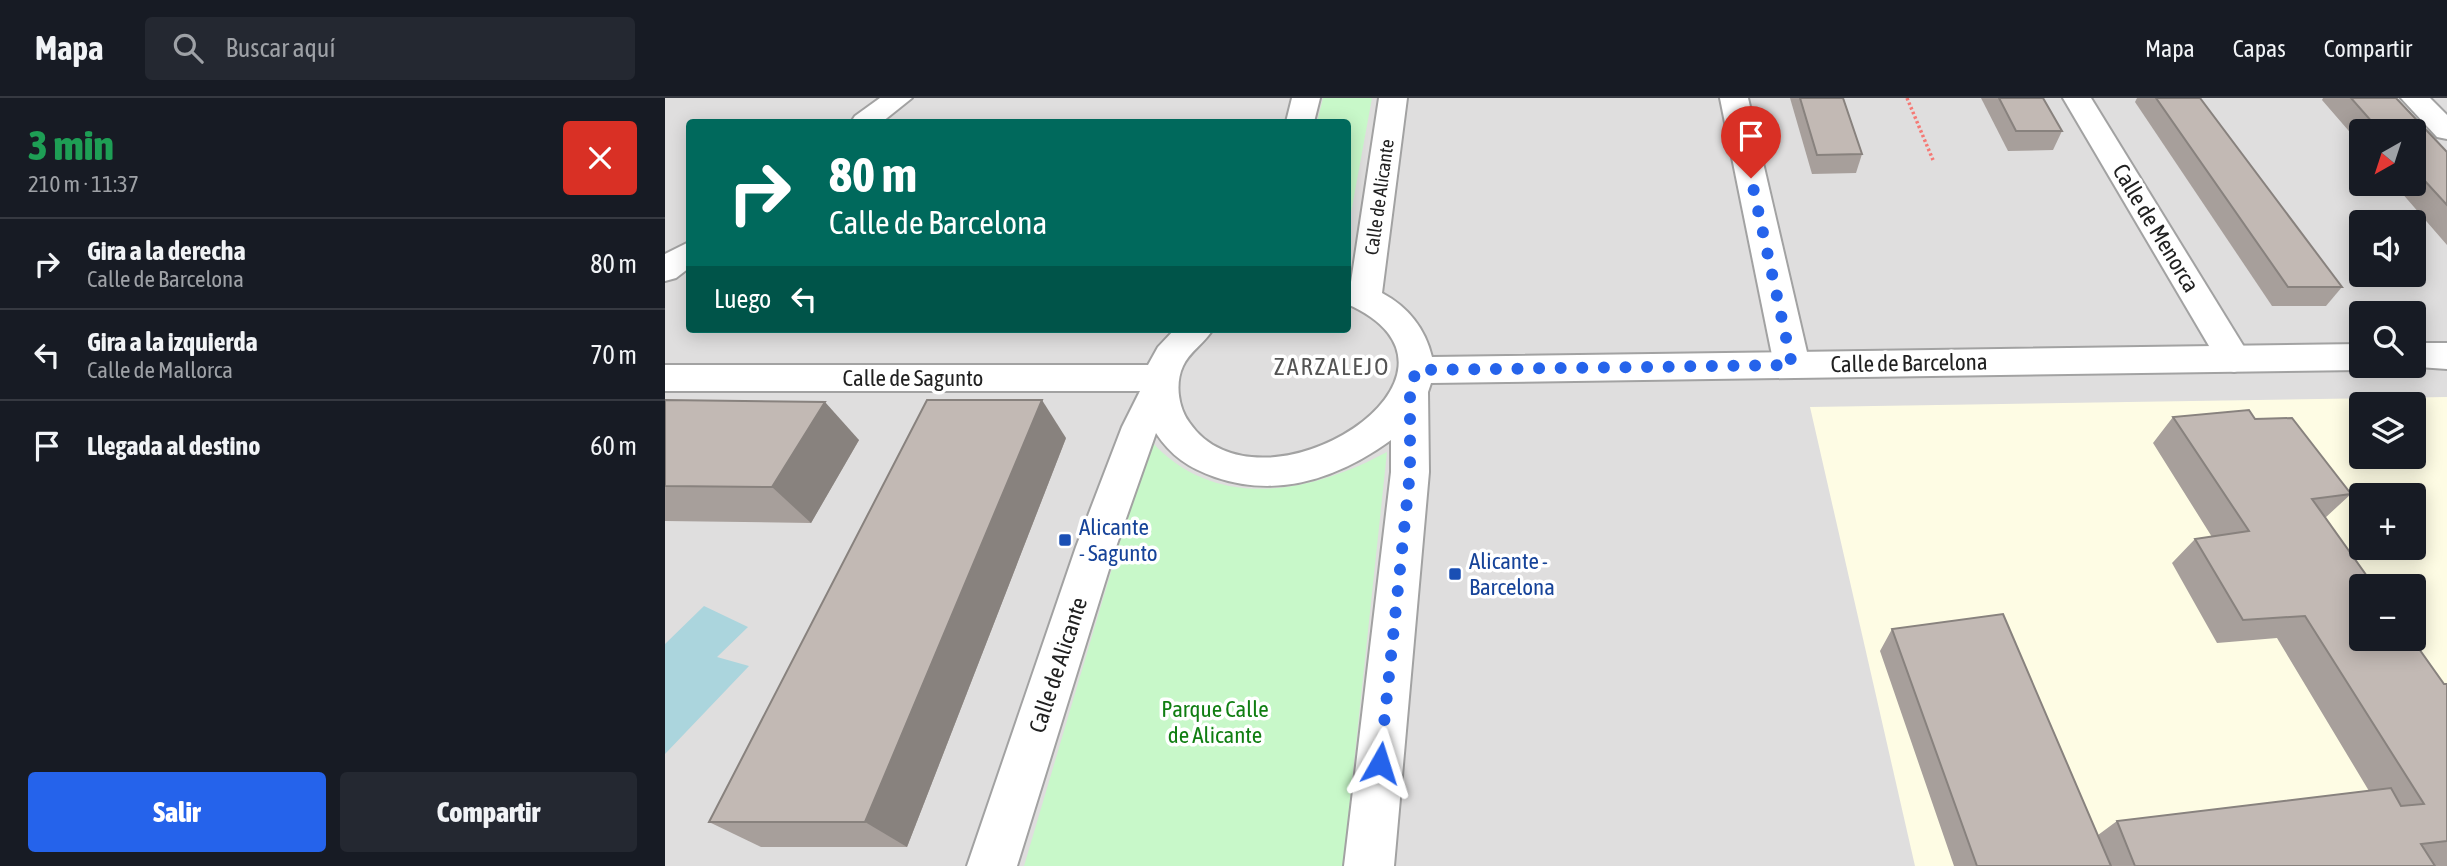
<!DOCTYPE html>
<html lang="es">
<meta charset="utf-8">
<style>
body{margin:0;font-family:"Asap Condensed",sans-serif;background:#242831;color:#f1f3f6;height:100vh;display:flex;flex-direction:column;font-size:26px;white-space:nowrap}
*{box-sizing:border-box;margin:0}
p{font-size:23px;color:#9ea1a6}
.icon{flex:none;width:38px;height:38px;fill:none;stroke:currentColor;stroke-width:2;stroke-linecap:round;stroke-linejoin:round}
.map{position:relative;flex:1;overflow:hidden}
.details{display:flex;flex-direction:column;background:#171b24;width:665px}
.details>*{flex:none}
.top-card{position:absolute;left:21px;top:21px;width:665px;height:214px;border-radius:7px;box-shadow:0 4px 18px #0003;background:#00695c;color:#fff;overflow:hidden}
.needle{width:46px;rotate:219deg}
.tools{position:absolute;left:1684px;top:21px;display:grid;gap:14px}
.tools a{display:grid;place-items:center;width:77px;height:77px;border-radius:7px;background:#171b24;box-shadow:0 4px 18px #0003;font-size:35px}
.pin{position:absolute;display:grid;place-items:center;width:60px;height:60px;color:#fff;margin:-72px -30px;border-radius:50% 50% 50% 0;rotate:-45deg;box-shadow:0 0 7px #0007}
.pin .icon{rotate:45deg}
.me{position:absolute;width:77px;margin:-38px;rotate:6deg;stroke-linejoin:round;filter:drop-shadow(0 0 5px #0008)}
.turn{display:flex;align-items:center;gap:24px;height:147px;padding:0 28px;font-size:32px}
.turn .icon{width:91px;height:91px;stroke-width:2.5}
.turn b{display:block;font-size:49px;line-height:60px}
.then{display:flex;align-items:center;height:66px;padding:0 28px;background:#0003;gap:14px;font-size:26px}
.round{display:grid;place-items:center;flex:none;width:74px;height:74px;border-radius:7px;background:#242831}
.headline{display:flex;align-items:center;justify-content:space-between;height:119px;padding:0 28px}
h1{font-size:42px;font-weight:800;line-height:52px;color:#1e9e55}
.action{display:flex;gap:14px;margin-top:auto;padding:14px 28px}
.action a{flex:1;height:80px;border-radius:7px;background:#2563eb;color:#fff;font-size:28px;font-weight:800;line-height:80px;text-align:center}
.action a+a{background:#242831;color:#f1f3f6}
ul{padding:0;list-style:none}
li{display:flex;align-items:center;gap:21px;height:91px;padding:0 28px;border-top:2px solid #363941}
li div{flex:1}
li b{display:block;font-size:26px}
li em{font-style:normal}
header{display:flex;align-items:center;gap:42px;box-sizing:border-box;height:98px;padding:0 35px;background:#171b24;border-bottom:2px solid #363941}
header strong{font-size:33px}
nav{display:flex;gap:38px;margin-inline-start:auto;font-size:24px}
.search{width:490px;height:63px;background:#242831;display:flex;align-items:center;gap:18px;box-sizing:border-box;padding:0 24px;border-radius:7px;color:#9ea1a6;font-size:26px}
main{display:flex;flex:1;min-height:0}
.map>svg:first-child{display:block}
</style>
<header>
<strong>Mapa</strong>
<div class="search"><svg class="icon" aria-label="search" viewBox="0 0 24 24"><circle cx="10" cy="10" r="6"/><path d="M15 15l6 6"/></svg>Buscar aquí</div>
<nav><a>Mapa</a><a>Capas</a><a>Compartir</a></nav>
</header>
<main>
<section class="details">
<div class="headline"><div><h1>3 min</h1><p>210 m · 11:37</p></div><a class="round" style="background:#d93025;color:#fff"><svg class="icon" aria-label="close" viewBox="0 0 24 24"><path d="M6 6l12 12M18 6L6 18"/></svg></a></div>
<ul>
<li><svg class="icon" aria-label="right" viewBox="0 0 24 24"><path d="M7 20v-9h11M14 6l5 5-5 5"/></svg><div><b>Gira a la derecha</b><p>Calle de Barcelona</p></div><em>80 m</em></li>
<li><svg class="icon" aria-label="left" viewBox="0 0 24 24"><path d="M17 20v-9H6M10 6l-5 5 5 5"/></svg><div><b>Gira a la izquierda</b><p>Calle de Mallorca</p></div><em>70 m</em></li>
<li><svg class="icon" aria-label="arrive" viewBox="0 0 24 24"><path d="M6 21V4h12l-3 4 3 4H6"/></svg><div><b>Llegada al destino</b></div><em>60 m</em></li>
</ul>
<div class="action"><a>Salir</a><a>Compartir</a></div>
</section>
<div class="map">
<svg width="1782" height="768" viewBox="0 0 1782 768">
<rect width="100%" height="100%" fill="#f1ede8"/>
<path fill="#dfdede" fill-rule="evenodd" d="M0 0H1782V768H0ZM24 24H682V231H24ZM1696 33H1748V86H1696ZM1696 124H1748V177H1696ZM1696 215H1748V268H1696ZM1696 306H1748V359H1696ZM1696 397H1748V450H1696ZM1696 488H1748V541H1696Z"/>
<path fill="#fefce4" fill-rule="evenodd" d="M1782 299V768H1250L1145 309ZM1696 306H1748V359H1696ZM1696 397H1748V450H1696ZM1696 488H1748V541H1696Z"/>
<g fill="#c8f8c9">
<path d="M658 0H707L683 131 682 24H652Z"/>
<path d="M485 342C550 415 646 395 722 354L678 768H359Z"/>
</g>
<path fill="#abd5dd" d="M39 508 83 529 52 559 84 568 0 656V546Z"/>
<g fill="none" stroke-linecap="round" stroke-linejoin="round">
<g stroke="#a2a2a2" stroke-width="4">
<g id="minor">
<path d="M215 0H247L217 24H186L190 18Z"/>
<path d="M1055 0H1083L1145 267 1139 276 1127 280 1115 276 1109 267Z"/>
<path d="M1398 0H1426L1581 252 1586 261 1581 270 1569 274 1557 270Z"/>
<path d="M1736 0H1765L1782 17V41L1772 39Z"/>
<path d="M24 144V170L11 180 0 183V156Z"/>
</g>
</g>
<g stroke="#a2a2a2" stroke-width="4">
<g id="tertiary">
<path d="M627 0H655L649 24H621Z"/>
<path d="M714 0H742L717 195C743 209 760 230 767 259L1696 246V268H1708L1696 272 766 285 763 294 764 374 729 768H679L726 374V342C673 380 614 401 550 379 524 370 506 358 491 335L451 449 352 768H302L411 449 457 329 475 293H0V267H483L493 249 510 231H548C540 245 524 254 518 268 510 285 513 309 524 324 595 429 839 275 682 206V183L686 184Z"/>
<path d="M1748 245H1782V271L1739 268H1748Z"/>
</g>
</g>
<path stroke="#f57975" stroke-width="3.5" stroke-dasharray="2.5 2.5" stroke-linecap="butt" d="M1242 0 1268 62"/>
<use href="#minor" fill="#fff" fill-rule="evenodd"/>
<use href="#tertiary" fill="#fff" fill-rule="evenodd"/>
</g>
<g fill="#a79f9b">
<path d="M1125 0H1178L1197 56 1191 75 1147 76Z"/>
<path d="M1316 0H1378L1397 33 1388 52 1343 53Z"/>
<path d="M1472 0H1535L1677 189 1661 208H1607L1470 4Z"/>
<path d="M1658 0H1731L1782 54V147L1729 86H1748V33H1696V47L1657 2Z"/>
<path d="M0 302 194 342 146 425 0 423Z"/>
<path d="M1508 319 1590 321 1686 396 1660 420 1779 586H1782V768H1289L1215 553 1227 531 1433 737 1452 723 1704 693 1612 540 1552 545 1507 465 1530 441 1547 439 1488 345Z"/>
<path d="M401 340 242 749H96L44 724Z"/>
</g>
<g fill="#88827e">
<path d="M377 302 401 340 242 749 200 724Z"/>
<path d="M160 304 194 342 146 425 107 389Z"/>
</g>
<g fill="#c2b9b4" stroke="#88827e" stroke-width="2">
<path d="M1135 0H1178L1197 56 1152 57Z"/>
<path d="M1334 0H1378L1397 33H1351Z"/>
<path d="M1491 0H1535L1677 189H1623Z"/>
<path d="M1686 0H1731L1782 54V107L1748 70V33H1715Z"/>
<path d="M0 302 160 304 107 389 0 388Z"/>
<path d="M262 302H377L200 724H44Z"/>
<path d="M1584 312 1590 321 1627 320 1686 396 1647 401 1709 488H1696V541H1747L1779 586H1782V743L1756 746 1770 768H1470L1452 723 1726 690 1736 708 1759 706 1640 518 1578 522 1530 441 1584 433 1508 319Z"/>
<path d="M1338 516 1446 768H1312L1227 531Z"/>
</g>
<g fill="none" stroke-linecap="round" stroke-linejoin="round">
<path stroke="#2563eb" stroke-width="12" stroke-dasharray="0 21.6" d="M715 665 745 374V295L751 272 1127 267 1086 80"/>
</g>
<g fill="#1a4fb4" stroke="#fff" stroke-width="2.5">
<rect x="393" y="435" width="14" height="14" rx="3.5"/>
<rect x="783" y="469" width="14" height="14" rx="3.5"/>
</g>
<g text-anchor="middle" stroke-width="7" stroke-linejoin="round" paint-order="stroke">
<g font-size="19" fill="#212121" stroke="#fff">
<text transform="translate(714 99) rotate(-82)" y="7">Calle de Alicante</text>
</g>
<g font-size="23" fill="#212121" stroke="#fff">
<text transform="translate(1491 130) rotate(59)" y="8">Calle de Menorca</text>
<text transform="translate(1244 265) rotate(-1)" y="8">Calle de Barcelona</text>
<text x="248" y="288">Calle de Sagunto</text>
<text transform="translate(393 567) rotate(-72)" y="8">Calle de Alicante</text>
</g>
<g font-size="23" fill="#164399" stroke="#fff" text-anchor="start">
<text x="414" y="437">Alicante<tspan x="414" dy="26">- Sagunto</tspan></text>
<text x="804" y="471">Alicante -<tspan x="804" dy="26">Barcelona</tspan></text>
</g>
<g font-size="23" fill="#107e12" stroke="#fff">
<text x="550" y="619">Parque Calle<tspan x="550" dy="26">de Alicante</tspan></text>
</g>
<g font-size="24" letter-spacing="2" fill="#545454" stroke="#fff">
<text x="667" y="277">ZARZALEJO</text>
</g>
</g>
</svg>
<div class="tools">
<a><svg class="needle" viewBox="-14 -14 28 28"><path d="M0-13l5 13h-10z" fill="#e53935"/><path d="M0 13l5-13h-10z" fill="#9ea1a6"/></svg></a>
<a><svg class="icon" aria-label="sound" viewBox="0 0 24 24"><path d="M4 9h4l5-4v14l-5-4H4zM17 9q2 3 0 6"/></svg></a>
<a><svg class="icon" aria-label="search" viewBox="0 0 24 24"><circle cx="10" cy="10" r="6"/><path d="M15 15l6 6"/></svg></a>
<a><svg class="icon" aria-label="layers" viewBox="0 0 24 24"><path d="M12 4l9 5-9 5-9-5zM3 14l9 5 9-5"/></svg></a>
<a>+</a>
<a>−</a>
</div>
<div class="pin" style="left:1086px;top:80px;background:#d93025"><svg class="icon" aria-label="arrive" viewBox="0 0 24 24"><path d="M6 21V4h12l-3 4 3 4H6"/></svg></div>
<svg class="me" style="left:715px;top:665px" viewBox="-20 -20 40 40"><path d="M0-17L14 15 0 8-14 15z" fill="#2563eb" stroke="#fff" stroke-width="4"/></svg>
<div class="top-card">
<div class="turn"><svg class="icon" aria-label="right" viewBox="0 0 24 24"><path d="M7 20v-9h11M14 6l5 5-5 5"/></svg><div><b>80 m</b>Calle de Barcelona</div></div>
<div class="then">Luego<svg class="icon" aria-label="left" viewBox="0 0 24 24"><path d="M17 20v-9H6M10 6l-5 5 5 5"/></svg></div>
</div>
</div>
</main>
